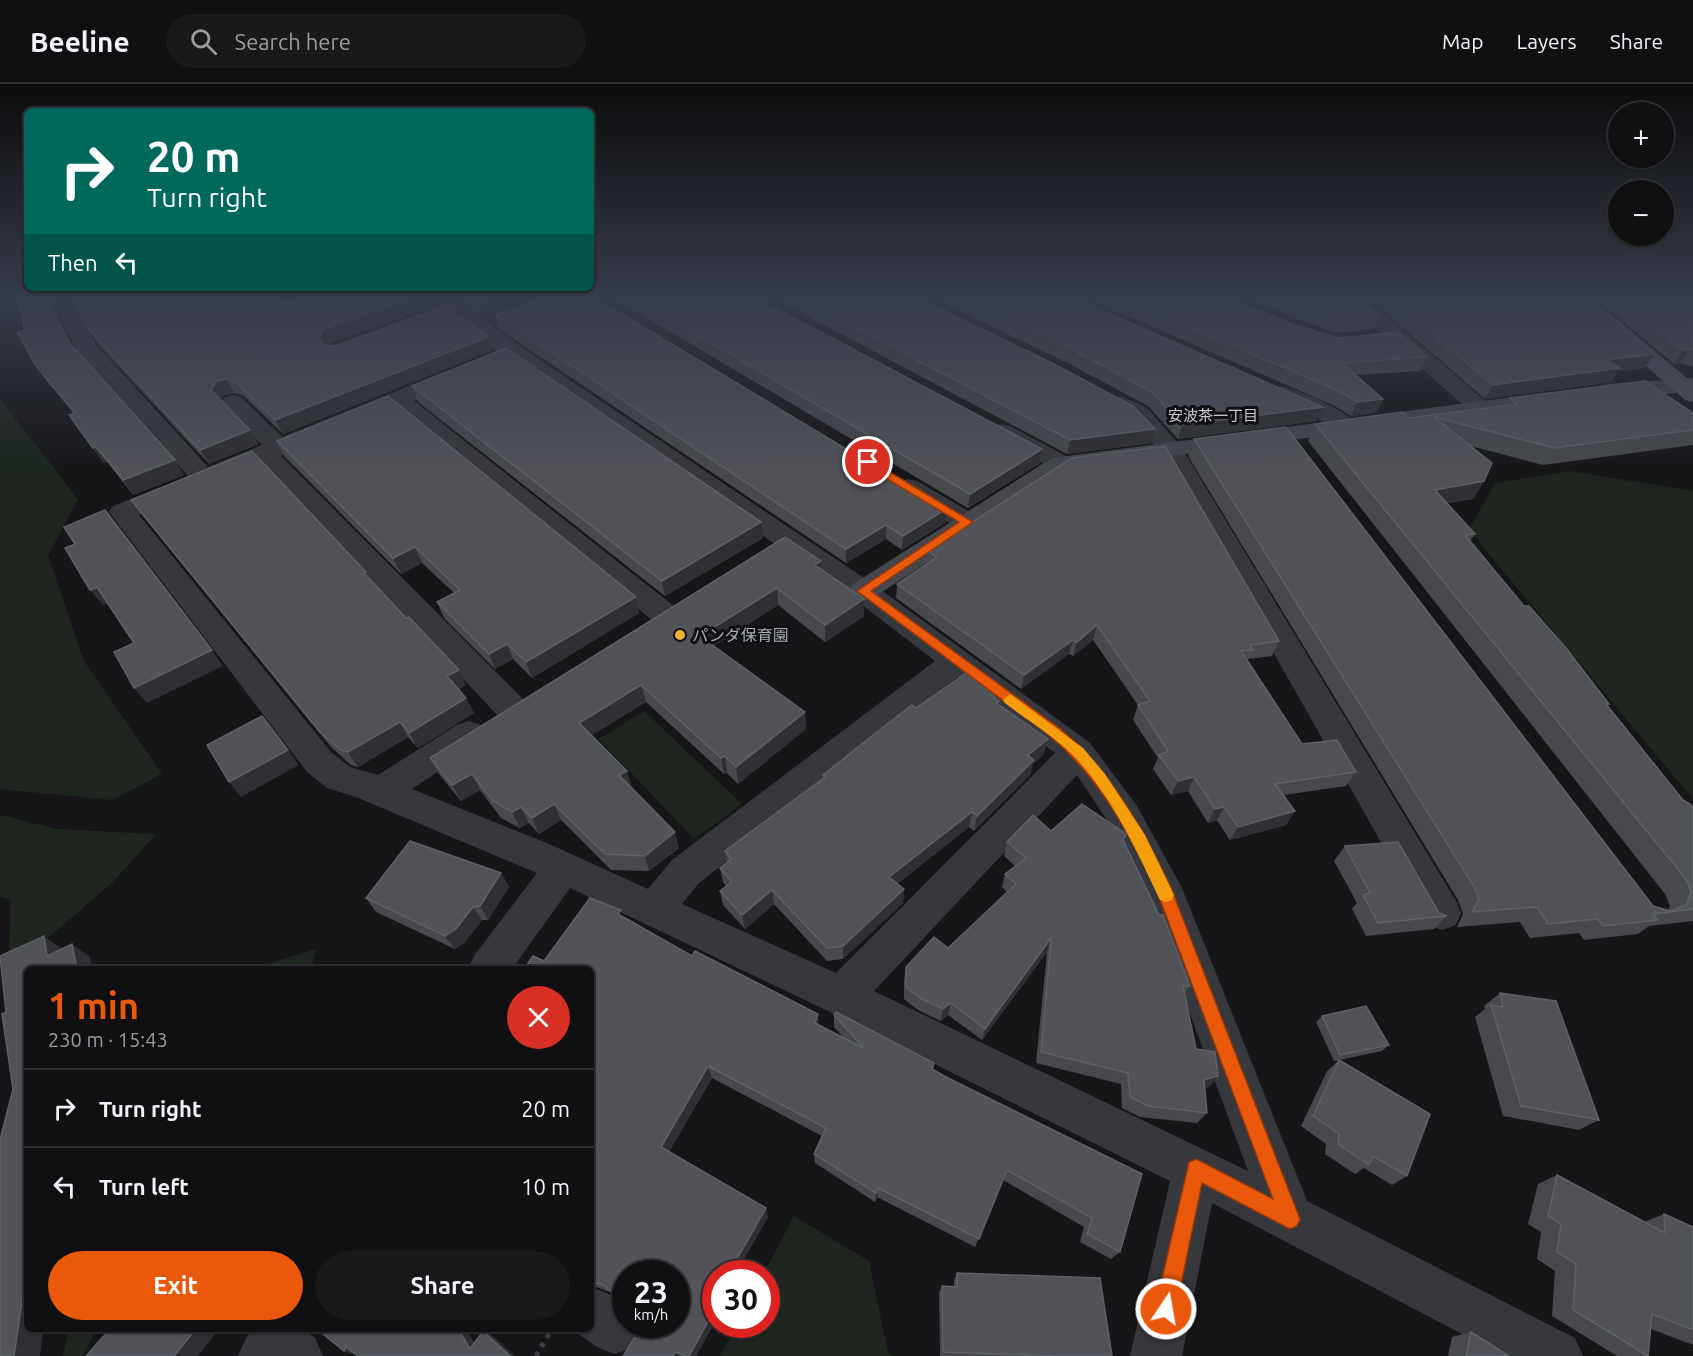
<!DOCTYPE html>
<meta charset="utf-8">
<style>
body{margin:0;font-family:Ubuntu,"Noto Sans JP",sans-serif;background:#19191b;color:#f1f3f6;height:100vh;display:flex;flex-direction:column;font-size:22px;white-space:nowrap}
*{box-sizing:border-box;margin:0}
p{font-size:20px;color:#9c9d9f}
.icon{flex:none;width:33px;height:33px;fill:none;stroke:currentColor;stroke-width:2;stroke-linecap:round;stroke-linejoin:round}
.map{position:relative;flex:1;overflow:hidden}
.side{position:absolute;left:24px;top:882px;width:570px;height:366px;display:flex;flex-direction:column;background:#101012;border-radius:9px;box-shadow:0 2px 4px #0004,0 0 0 2px #303032}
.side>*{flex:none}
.hud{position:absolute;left:24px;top:24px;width:570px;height:183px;border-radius:9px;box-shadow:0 2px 4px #0004,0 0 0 2px #303032;background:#00695c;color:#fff;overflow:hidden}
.fabs{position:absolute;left:1608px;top:18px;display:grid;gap:12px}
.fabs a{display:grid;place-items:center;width:66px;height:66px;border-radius:50%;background:#101012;box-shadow:0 2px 4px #0004,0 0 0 2px #303032;font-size:30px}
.speed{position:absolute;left:612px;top:1176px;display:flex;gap:12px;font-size:30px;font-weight:700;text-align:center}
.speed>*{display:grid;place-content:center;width:78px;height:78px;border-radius:50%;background:#101012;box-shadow:0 2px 4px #0004,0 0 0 2px #303032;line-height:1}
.speed small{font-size:15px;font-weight:400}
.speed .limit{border:9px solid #d22;background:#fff;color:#111}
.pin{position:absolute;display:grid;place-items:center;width:51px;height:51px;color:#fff;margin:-26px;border:3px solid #fff;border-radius:50%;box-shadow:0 2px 6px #0007}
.me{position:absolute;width:66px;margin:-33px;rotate:12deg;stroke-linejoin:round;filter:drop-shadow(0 0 4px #0008)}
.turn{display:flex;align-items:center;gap:21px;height:126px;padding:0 24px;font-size:27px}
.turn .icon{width:78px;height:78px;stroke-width:2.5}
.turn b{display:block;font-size:42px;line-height:51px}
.then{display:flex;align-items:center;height:57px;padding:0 24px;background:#0003;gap:12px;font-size:22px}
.round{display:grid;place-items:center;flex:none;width:63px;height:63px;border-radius:32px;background:#19191b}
.headline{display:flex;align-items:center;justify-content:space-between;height:102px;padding:0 24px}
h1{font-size:36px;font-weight:700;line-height:45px;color:#ea580c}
.cta{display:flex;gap:12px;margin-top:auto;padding:12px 24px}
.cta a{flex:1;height:69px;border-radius:36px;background:#ea580c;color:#fff;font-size:24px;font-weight:700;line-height:69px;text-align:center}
.cta a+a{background:#19191b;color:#f1f3f6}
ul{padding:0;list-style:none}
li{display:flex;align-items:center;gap:18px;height:78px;padding:0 24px;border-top:2px solid #303032}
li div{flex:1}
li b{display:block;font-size:22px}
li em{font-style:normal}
header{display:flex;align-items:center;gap:36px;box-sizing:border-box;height:84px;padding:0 30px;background:#101012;border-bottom:2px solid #303032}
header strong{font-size:28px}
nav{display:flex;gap:33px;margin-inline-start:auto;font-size:21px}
.search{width:420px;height:54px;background:#19191b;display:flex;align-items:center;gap:15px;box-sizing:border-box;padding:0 21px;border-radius:33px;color:#9c9d9f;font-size:22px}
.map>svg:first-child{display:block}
</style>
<header>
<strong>Beeline</strong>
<div class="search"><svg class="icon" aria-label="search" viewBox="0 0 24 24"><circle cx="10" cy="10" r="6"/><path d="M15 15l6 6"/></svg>Search here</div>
<nav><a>Map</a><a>Layers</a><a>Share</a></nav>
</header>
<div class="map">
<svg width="1693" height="1272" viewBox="0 0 1693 1272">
<rect width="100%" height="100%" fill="#161618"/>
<g fill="#1e261f">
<path d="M0 212H29L0 241Z"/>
<path d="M0 309 1 317 78 415 48 472 84 577 162 690 112 716 0 705Z"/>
<path d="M1570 387 1693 407V715L1469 446 1495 399Z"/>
<path d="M644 627 742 720 694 755 599 655Z"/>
<path d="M0 731 57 745 156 750 113 798 48 854 9 873 11 816 0 812Z"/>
<path d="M316 865 311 885H251Z"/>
<path d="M794 1132 869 1177 888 1269 894 1272H720L737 1241 766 1240V1190L764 1189Z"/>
<path d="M69 1245H96L83 1272H63Z"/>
</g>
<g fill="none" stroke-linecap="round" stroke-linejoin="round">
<path stroke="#3d3f44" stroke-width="5" stroke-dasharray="4.5 6" stroke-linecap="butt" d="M536 1272 552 1245"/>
<g fill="#37383d" fill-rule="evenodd">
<path d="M59 212H79L85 239 97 262 208 383 262 361 225 323 221 318 225 313 233 311 241 313 282 353 497 267 427 212H451L521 263 873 500 1090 659 1137 722 1182 804 1307 1117 1575 1254 1583 1272H1504L1212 1119 1182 1272H1130L1170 1097 826 926 570 804 512 885H468L474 872 537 789 356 713 327 704 307 688 109 428 113 422 188 392 79 270 63 239ZM511 277 853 514 935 577 672 776 648 805 547 759 412 705 481 659 486 650 481 641 469 637 457 641 378 691 350 683 331 668 139 431 261 380 499 633 511 636 523 633 527 624 523 615 281 372 395 325 653 537 664 540 675 537 679 530 675 523 414 317ZM957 594 1055 669 836 889 682 820 698 800ZM1077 691 1112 744 1144 805 1248 1087 874 907Z"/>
<path d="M259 212H280L285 217 302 212H331C322 225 286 232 272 226 266 224 263 218 259 212Z"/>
<path d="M1340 212H1363L1488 319 1492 324 1488 329 1480 331 1472 329Z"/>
<path d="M1280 302C1301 307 1345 324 1357 342L1354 347 1345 349 1336 347 1316 333 1272 314 1268 309 1272 304Z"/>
<path d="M1120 312 1147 324 1182 364 1456 817 1461 829 1456 841 1442 846 1428 841 1159 367 1131 334 1112 324 1108 319 1112 314Z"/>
<path d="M1001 340 1010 342 1070 374 1074 379 1070 384 1061 387 1052 384 992 352 989 347 992 342Z"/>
<path d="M908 395 917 397 977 432 981 438 977 444 967 447 957 444 899 409 895 403 899 397Z"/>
<path d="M591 1203 609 1210 626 1222V1240H639L640 1245 633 1263 615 1270 597 1263 573 1246 591 1245Z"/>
<path d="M253 1245H303L315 1254 323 1272H238L246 1254Z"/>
</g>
<g fill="#45474d" fill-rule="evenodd">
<path d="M1693 294V308L1608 314 1600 312 1596 307 1600 302 1608 300Z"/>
<path d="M1551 308 1559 310 1563 315 1559 320 1068 386 873 514 863 517 853 514 848 507 853 500 1052 374Z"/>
</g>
<path fill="#53555c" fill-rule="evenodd" d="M1566 212H1589L1693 299V318L1685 316Z"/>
</g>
<g fill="#47494d">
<path d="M304 212H431L434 221 329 259 328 261 333 262 492 266 283 350 243 311 234 309 224 311 221 316 250 346 258 360 209 380 99 261 90 247 271 217H289Z"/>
<path d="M455 212H531L481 231Z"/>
<path d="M610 212H753L1042 365 1039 380 968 424Z"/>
<path d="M770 212H914L1151 359 1067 370Z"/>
<path d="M929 212H1069L1317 337 1178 355 1148 322 1068 279Z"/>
<path d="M1082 212H1225L1294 241 1339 254 1427 273 1420 287 1356 291 1383 315 1376 329 1351 332 1333 321Z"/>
<path d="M1238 212H1358L1379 232 1373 245 1335 249Z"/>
<path d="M1366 212H1586L1645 284 1618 287 1611 298 1485 315Z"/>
<path d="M1593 212H1684L1686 214 1693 215V283L1680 279 1674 280Z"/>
<path d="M57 217 61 240 73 263 184 391 133 411 107 377 104 379 69 331 74 330 47 297 36 282 25 246Z"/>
<path d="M495 231 946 425 945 439 902 466 886 455 846 479 499 245Z"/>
<path d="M412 302 763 454 665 512 418 318Z"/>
<path d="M1510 314 1693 329V361L1543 381 1471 362 1484 397 1473 415 1447 419 1475 450 1470 458 1524 522 1609 620 1607 622 1683 716 1693 723V837L1649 842 1638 850 1584 856 1579 849 1530 854 1520 838 1457 843 1463 830 1458 816 1188 372 1194 355 1653 822 1668 827 1670 822 1665 810 1308 357 1315 340 1409 334 1506 321Z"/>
<path d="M277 357 636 513 639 529 532 594 513 575 495 585 444 534 437 518 454 509 422 479 401 490 285 373Z"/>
<path d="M131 416 370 496 466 601 459 605 466 614 474 629 418 664 408 653 358 683 351 681 331 663 143 432Z"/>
<path d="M927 467 1279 557 1272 572 1248 575V576L1302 660 1356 688 1346 702 1284 711 1295 727 1286 741 1230 756 1217 736 1208 739 1188 707 1171 711 1153 685 1158 674 1133 636 1138 621 1093 556 1073 572 1069 570 1021 605 896 514 897 500 926 480Z"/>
<path d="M821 477V484L864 532 825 558 778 521 714 562 805 628 806 645 738 700 727 689 724 690 646 618 592 651 627 687 631 703 679 764 649 787 611 786 561 736 539 750 529 739 520 744 501 734 480 706 461 717 439 690 430 674Z"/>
<path d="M996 609V615L999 617 998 620 1048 655 1044 670 1033 680 1030 691 974 747 969 743 897 800 904 805 903 819 843 875 827 877 774 820 745 845 723 821 720 807 726 802 723 798 720 784 727 778 725 767 824 694 823 691 916 624Z"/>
<path d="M1051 747 1123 757 1190 902 1184 911 1196 965 1218 992 1209 1003 1205 1004 1207 1029 1197 1039 1140 1033 1122 1024 1121 1000 1036 979 1047 868 982 956 948 931 941 937 918 926 904 915V896L906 883 948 864 1007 808 1002 803 1005 790 1015 782 1004 772 1007 758Z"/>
<path d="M1345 762 1439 829 1447 832 1434 845 1366 852 1352 825 1357 819 1334 777Z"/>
<path d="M501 789 509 803 488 836H482L465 858 455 865 376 828 366 814Z"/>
<path d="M624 834 692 872 844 954 834 943V931L946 993 1142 1090 1120 1168 1111 1175 1080 1158 1084 1143 1003 1096 975 1163 877 1113 875 1118 815 1079 814 1070 822 1052 712 994 669 1067 768 1133 716 1190V1236L696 1272H623L676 1240 626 1190V1225L621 1222V1215L610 1208 591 1201V885L544 877Z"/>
<path d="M1500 909 1599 1036 1579 1046 1503 1032 1475 933 1485 925 1484 922Z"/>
<path d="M1322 932 1389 961 1382 967 1339 976 1407 1092 1392 1101 1364 1084 1355 1090 1325 1070 1326 1060 1301 1042 1327 987 1339 976 1334 977 1316 938Z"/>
<path d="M1557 1091 1644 1138 1664 1130 1693 1143V1261L1651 1245 1648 1272H1617L1552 1232 1555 1187 1537 1175 1541 1148 1528 1140 1538 1100Z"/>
<path d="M957 1189 1112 1272H940L939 1208 942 1202 954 1203V1196Z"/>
<path d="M1471 1248 1509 1272H1448L1452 1253Z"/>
</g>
<g fill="#2f3033">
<path d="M50 212H55L57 217 61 240 77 272 68 257 52 226Z"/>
<path d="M417 212H431L434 221 329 259 325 267 319 254 323 245Z"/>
<path d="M493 212H531L481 231 477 218Z"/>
<path d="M488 253 492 266 283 350 275 336Z"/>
<path d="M1690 265 1680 279 1674 280 1683 266Z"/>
<path d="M1654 270 1645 284 1618 287 1611 298 1485 315 1493 301 1608 276Z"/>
<path d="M226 295 234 309 224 311 219 319 211 306 217 297Z"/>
<path d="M1383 315 1376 329 1351 332 1357 318Z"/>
<path d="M1323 323 1317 337 1178 355 1182 341Z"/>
<path d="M1155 345 1151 359 1067 370 1070 356Z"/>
<path d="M250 346 258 360 209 380 200 366Z"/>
<path d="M96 363 107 377 104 379 93 364Z"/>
<path d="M1042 365 1039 380 968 424 970 410Z"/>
<path d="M175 376 184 391 133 411 123 396Z"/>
<path d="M1484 397 1473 415 1425 423 1435 406Z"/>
<path d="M946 425 945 439 902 466 903 452Z"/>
<path d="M761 438 763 454 665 512 662 497Z"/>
<path d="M886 441V455L846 479V465Z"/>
<path d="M415 463 422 479 401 490 393 474Z"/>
<path d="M821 477V495L815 481Z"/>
<path d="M97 503 110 519 103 521 90 506Z"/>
<path d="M777 504 778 521 703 569 700 552Z"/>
<path d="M636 513 639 529 532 594 526 578Z"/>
<path d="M864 515V532L825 558V541Z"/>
<path d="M1097 541 1093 556 1073 572 1077 558Z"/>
<path d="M1073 556 1069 570 1021 605 1024 591Z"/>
<path d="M507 560 513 575 495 585 489 570Z"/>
<path d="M212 566 223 582 147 619 134 604Z"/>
<path d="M459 586 466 601 455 607 447 592Z"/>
<path d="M641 601 646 618 585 655 579 639Z"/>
<path d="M466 614 474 629 418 664 409 649Z"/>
<path d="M805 628 806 645 738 700 736 683Z"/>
<path d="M400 638 408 653 358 683 348 668Z"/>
<path d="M1048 655 1044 670 1033 680 1030 691 974 747 977 732 1028 671Z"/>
<path d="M288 666 299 681 241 713 229 698Z"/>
<path d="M725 672 727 689 724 690 721 674Z"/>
<path d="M627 687 631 703 619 691Z"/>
<path d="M472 690 480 706 461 717 452 701Z"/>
<path d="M1194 693 1188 707 1171 711 1178 697Z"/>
<path d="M554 720 561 736 539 750 532 734Z"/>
<path d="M521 723 529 739 520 744 512 728Z"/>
<path d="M1224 723 1217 736 1208 739 1215 725Z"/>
<path d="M1295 727 1286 741 1230 756 1238 743Z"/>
<path d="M972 728 969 743 888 807 889 793Z"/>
<path d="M675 748 679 764 649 787 645 772Z"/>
<path d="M501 789 509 803 488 836 480 822Z"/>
<path d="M904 805 903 819 843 875V862Z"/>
<path d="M772 806 774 820 745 845 742 831Z"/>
<path d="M473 823 482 836 465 858 455 865 445 852Z"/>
<path d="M44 852 62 865 47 872Z"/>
<path d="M1051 854 1047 868 982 956 985 945Z"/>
<path d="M72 860 90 873 92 885H77Z"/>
<path d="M951 919 948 931 941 937 943 925Z"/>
<path d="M818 930 819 942 815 939Z"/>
<path d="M708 982 712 994 666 1073 661 1063Z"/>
<path d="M1218 992 1209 1003 1195 1007 1204 996Z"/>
<path d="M878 1104 877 1113 875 1118 876 1109Z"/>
<path d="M766 1124 768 1133 736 1190H729Z"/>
<path d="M27 1203V1245H43L40 1272H14L24 1204Z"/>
<path d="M716 1223V1236L696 1272H689Z"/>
<path d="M196 1245H219L198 1272H174Z"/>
<path d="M458 1245H466L481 1270 470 1265Z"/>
<path d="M483 1247 493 1252 515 1272H509Z"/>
<path d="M346 1263 358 1272 344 1267Z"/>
<path d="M676 1268 681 1272H672Z"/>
</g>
<g fill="#525359" stroke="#5f6168" stroke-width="1.5">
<path d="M22 212H50L52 226 68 257 175 376 123 396 96 363 93 364 69 331 75 329 36 282 17 248 25 246 18 217Z"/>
<path d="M76 212H264L271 217H289L304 212H417L323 245 319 254 323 260 333 262 341 260 446 221 488 253 275 336 235 298 226 295 217 297 211 306 250 346 200 366 90 247 79 225Z"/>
<path d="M469 212H493L477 218Z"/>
<path d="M543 212H592L946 425 903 452 886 441 846 465 495 231Z"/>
<path d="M630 212H753L1042 365 970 410Z"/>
<path d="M794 212H914L1052 279 1133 322 1155 345 1070 356Z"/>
<path d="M958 212H1069L1323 323 1182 341 1152 308 1071 265Z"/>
<path d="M1115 212H1225L1294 241 1339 254 1398 248 1427 273 1342 279 1383 315 1357 318 1339 307Z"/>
<path d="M1278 212H1358L1379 232 1341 235Z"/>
<path d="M1387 212H1586L1654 270 1608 276 1620 284 1493 301Z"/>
<path d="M1617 212H1684L1686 214 1693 215V266L1690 265 1683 266Z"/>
<path d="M506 264 761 438 662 497 412 302Z"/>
<path d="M1645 297 1693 329V346L1554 364 1434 333 1492 379 1484 397 1435 406 1475 450 1465 451 1524 522H1529L1566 564 1609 620H1606L1683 716 1690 720 1693 723V825L1653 830 1658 836 1603 842 1597 835 1548 840 1537 823 1472 828 1479 815 1473 801 1194 355 1286 343 1653 822 1670 827 1686 821 1691 807 1685 794 1315 340 1402 328 1409 334 1517 320 1510 314Z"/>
<path d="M388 312 636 513 526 578 507 560 489 570 437 518 460 506 415 463 393 474 277 357Z"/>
<path d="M1165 362 1279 557 1250 561 1253 566 1241 567 1302 660 1337 656 1356 688 1275 700 1295 727 1238 743 1224 723 1215 725 1194 693 1178 697 1159 671 1168 667 1138 621 1150 617 1097 541 1077 558 1073 556 1024 591 897 500 937 473 927 467 1072 374Z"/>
<path d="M252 367 366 488 364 489 406 534 409 533 459 586 447 592 466 614 409 649 400 638 348 668 341 666 320 648 131 416Z"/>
<path d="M105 426 212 566 134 604 114 568 134 559 97 503 90 506 65 464 75 460 64 443Z"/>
<path d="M785 453 821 477 815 481 864 515 825 541 777 504 700 552 805 628 736 683 725 672 721 674 641 601 579 639 627 687 619 691 675 748 645 772 605 770 554 720 532 734 521 723 512 728 493 717 472 690 452 701 430 674Z"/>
<path d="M968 588 996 609 992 612 999 617 996 619 1048 655 1028 671 1034 676 977 732 972 728 889 793 904 805 843 862 827 864 772 806 742 831 720 807 732 798 720 784 731 775 725 767 825 693 823 691 868 655 912 621 916 624Z"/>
<path d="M262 632 288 666 229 698 207 661Z"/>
<path d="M1082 720 1126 750 1123 756 1159 831H1163L1190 902H1183L1196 965 1215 968 1218 992 1204 996 1207 1029 1148 1022 1130 1013 1128 989 1041 968 1051 854 985 945 951 919 943 925 920 914 906 903V883L934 853 948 864 1016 800 1005 790 1026 774 1007 758 1033 731 1051 747Z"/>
<path d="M410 757 501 789 480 822 473 823 456 845 445 852 366 814Z"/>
<path d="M1398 758 1439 829 1447 832 1378 839 1363 811 1370 809 1345 762Z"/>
<path d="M590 814 621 826 618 830 692 872 695 867 818 930 815 939 865 965 834 931 836 928 934 979 932 985 946 993 1142 1090 1120 1168 1087 1150 1092 1134 1007 1086 979 1155 878 1104 876 1109 814 1070 826 1044 708 982 661 1063 766 1124 729 1189 730 1190H716V1223L689 1272H686L676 1268 672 1272H623L643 1240H676V1190H626V1225L621 1222 620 1214 603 1201 591 1197V885H524L533 872 544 877Z"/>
<path d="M44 852 47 872 72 860 77 885H27V1203L24 1204 14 1272H0V1056L13 1005 2 930 6 928 0 872Z"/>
<path d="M1500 909 1556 917 1599 1036 1521 1022 1491 921 1503 923Z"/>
<path d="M1366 922 1389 961 1340 971 1322 932Z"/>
<path d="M1339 976 1430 1030 1407 1092 1373 1072 1369 1081 1338 1060 1339 1050 1313 1032Z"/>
<path d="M1557 1091 1665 1149 1664 1130 1693 1143V1246L1652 1230 1648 1272 1573 1226 1576 1180 1557 1168 1561 1140 1548 1132Z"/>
<path d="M957 1189 1100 1194 1112 1272H1055L943 1268 942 1202 957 1203Z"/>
<path d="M110 1245H196L174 1272H86Z"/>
<path d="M317 1245H458L470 1265 483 1247 509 1271V1272H358L346 1263 344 1267Z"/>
<path d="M1471 1248 1509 1272H1466Z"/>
</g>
<linearGradient id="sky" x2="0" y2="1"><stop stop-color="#0c0c0d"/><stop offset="0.54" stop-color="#363c48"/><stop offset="1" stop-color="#363c48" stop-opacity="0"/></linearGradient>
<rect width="1693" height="391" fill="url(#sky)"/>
<path fill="#ea580c" stroke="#983908" stroke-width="1.5" d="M868 375 973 438 871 507 1059 644C1110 686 1143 745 1171 804L1300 1135 1297 1142 1290 1145 1202 1099 1176 1225 1173 1233 1166 1236 1158 1233 1155 1225 1189 1078 1196 1075 1202 1078 1273 1115 1156 805C1128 747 1099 693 1049 651L857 507 959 438 864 381V376Z"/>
<path fill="#f59e0b" d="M1010 610 1083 664 1105 690 1145 751 1174 811 1172 816 1166 818 1160 816C1137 767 1113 714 1075 673 1055 653 1027 636 1005 619L1003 616Z"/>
<circle fill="#f2b134" stroke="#111113" stroke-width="2" cx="680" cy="551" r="6"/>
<g text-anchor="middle" stroke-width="6" stroke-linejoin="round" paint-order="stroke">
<g font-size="15" fill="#c9ccd4" stroke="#111113">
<text x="1213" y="337">安波茶一丁目</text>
</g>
<g font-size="16" fill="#a8adb8" stroke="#111113" text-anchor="start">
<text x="692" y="557">パンダ保育園</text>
</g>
</g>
</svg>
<div class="fabs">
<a>+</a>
<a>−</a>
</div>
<div class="speed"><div>23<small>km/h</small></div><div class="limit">30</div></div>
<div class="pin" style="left:868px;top:378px;background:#d93025"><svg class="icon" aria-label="arrive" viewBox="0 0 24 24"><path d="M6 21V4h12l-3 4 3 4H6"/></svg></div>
<svg class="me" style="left:1166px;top:1225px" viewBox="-20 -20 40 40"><circle r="17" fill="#ea580c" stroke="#fff" stroke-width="3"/><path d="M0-11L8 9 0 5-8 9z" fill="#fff"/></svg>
<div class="hud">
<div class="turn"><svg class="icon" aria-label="right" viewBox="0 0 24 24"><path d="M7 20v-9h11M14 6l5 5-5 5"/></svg><div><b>20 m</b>Turn right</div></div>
<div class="then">Then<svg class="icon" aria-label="left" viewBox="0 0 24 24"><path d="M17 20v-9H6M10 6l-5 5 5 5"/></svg></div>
</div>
<section class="side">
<div class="headline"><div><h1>1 min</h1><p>230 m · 15:43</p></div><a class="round" style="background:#d93025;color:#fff"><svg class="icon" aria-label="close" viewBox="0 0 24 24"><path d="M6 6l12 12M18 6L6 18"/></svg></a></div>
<ul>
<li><svg class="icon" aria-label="right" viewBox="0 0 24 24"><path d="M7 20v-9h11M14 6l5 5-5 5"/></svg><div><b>Turn right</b></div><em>20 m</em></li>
<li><svg class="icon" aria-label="left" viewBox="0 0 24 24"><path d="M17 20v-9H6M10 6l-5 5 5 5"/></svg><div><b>Turn left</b></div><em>10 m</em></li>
</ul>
<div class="cta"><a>Exit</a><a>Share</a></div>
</section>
</div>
